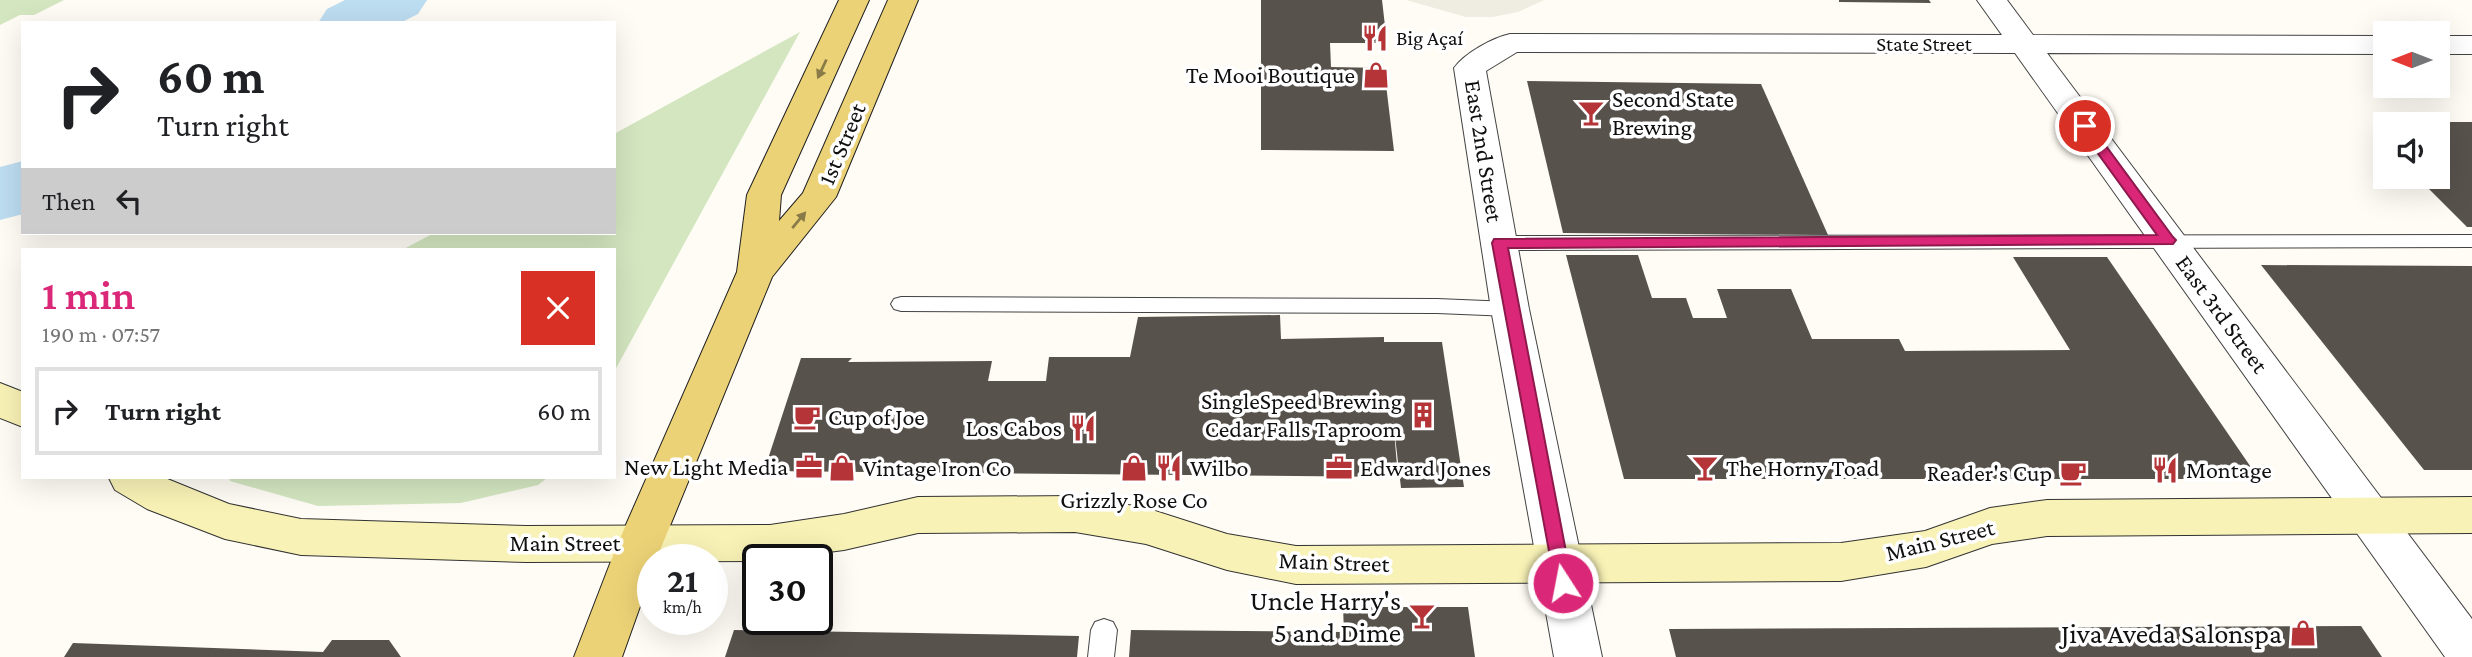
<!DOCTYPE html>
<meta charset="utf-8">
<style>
body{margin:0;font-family:"Crimson Pro",serif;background:#f2f2f2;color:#202124;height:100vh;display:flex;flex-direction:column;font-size:26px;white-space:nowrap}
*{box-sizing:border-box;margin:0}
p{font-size:23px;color:#757577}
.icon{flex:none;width:38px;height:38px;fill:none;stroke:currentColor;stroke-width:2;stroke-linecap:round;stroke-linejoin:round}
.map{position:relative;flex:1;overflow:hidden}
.sheet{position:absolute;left:21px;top:248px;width:595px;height:231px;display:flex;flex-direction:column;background:#fff;border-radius:0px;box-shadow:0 7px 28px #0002}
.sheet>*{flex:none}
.banner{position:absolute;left:21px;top:21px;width:595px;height:214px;border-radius:0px;box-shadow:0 7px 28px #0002;background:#fff;color:#202124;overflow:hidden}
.needle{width:46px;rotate:270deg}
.tools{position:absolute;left:2373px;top:21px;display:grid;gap:14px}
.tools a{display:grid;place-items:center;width:77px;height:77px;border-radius:0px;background:#fff;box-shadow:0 7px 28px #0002;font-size:35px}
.speed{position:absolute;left:637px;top:544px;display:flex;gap:14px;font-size:35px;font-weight:700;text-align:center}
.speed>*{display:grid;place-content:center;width:91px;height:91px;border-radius:50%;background:#fff;box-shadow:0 7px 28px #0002;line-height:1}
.speed small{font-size:18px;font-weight:400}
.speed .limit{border:4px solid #111;border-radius:10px;background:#fff;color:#111}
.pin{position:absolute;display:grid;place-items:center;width:60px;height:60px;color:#fff;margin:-30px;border:4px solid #fff;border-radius:50%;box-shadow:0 2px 7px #0007}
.me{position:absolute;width:77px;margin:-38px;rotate:349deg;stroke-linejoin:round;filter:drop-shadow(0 0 5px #0008)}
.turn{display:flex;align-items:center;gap:24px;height:147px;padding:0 21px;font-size:32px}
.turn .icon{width:91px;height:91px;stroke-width:2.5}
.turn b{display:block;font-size:49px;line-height:60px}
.then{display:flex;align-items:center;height:66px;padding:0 21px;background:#0003;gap:14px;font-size:26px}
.round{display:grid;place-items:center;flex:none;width:74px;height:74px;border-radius:0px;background:#f2f2f2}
.headline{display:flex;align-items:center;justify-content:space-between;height:119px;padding:0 21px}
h1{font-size:42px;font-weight:600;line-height:52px;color:#db2777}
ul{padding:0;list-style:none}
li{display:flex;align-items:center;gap:21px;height:88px;margin:0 14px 10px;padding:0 7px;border:4px solid #e0e0e0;border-radius:0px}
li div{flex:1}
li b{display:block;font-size:26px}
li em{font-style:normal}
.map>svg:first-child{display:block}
</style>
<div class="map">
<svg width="2472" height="657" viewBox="0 0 2472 657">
<rect width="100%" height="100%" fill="#fefcf4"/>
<g fill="#d3e6c0">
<path d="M0 0H64L34 15H20L0 25Z"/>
<path d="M800 32 614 372V250H402L434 233H614V134Z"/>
<path d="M229 478H547L538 485 461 503 318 506 230 481Z"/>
</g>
<path fill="#efece2" d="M1406 0H1544L1518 12 1493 17H1466Z"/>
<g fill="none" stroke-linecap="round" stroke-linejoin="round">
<g fill="#bdddf1" fill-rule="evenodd">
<path d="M345 0H427L418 14 400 23H318L327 9Z"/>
<path d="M23 161V214L0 220V167Z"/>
</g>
</g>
<g fill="#58524d">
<path d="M1261 0H1382L1387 43H1330L1331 67 1384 68 1394 151 1261 150Z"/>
<path d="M1839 0H1929L1931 3 1839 2Z"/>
<path d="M1527 81 1761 84 1828 235 1563 233Z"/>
<path d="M2438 122H2472V227H2467L2417 177H2438Z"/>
<path d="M1566 255H1638L1652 298H1686L1693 318H1727L1717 289H1791L1812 339H1899L1905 351 2070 350 2013 257H2107L2259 479H1624Z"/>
<path d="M2261 265 2472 266V470H2424Z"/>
<path d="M1280 315 1281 339 1384 337V342H1442L1464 487 1401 488 1393 419 1398 477 764 471 801 358H852L848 362 992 361 988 381H1046L1049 357H1130L1138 317Z"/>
<path d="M1343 607H1468L1475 657H1129L1131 630 1344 632Z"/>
<path d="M2361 626 2382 657H1676L1669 629Z"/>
<path d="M734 630 918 633 1079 636 1077 657H725Z"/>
<path d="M332 640H389L401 657H64L73 643 323 652Z"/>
</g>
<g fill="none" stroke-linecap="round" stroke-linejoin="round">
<g stroke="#434343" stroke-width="2">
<g id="lane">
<path d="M2472 235V247L1499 250 1492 248 1489 243 1492 238 1499 236Z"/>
<path d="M901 297 1437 299 1510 302 1517 304 1520 309 1517 314 1510 316 1437 313 901 311 894 309 891 304 894 299Z"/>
<path d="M1104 619 1113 622 1117 630 1114 657H1088L1091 630 1095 622Z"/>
</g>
</g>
<g stroke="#434343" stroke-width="2">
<g id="street">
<path d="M1977 0H2007L2033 35 2385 36V54L2047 53 2472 619V657H2445L2015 53 1517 52 1486 71 1529 309 1602 657H1554L1491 309 1454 68C1465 53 1492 38 1510 34L2002 35Z"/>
<rect x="2438" y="36" width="34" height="18"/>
</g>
</g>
<g stroke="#323232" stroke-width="2">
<g id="secondary">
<path d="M0 383 23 392V427L0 418Z"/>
<path d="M109 478H165L229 504 301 519 526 526 770 525 844 514 918 497 1075 496 1146 508 1227 534 1296 546 1841 543 1925 531 1990 508 2047 500 2472 497V533L2047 536 1992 544 1926 567 1841 581 1296 584 1227 570 1146 544 1075 532 918 533 844 550 758 561 526 562 301 555 225 539 147 509 115 490Z"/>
</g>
</g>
<g stroke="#212121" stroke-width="2">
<path id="primary" d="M839 0H869L781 195 779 221 803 193 888 0H918L836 197 772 277 656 560H653V570L622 657H574L618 543 737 272 747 195Z"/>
</g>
<use href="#lane" fill="#fff" fill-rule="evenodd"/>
<use href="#street" fill="#fff" fill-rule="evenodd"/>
<use href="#secondary" fill="#f8f2b6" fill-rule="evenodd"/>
<use href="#primary" fill="#ecd276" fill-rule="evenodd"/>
</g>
<defs><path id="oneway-solid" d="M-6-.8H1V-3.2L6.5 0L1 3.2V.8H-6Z" transform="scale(1.75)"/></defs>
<g fill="#897b48">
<use href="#oneway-solid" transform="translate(822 69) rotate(115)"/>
<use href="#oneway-solid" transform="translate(799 220) rotate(-50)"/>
</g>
<path fill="#db2777" stroke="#8e194d" stroke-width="2" d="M2085 122 2089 123 2173 237 2176 240 2173 244 1508 248 1572 583 1570 589 1563 591 1556 589 1492 243 1494 239 2157 235 2078 126Z"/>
<defs>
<g id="restaurant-bare" transform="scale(2.1)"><path d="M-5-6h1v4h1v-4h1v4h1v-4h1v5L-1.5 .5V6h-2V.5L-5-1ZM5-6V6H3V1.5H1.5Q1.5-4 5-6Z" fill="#b43438" stroke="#fff" stroke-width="2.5" paint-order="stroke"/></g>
<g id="shop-bare" transform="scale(2.1)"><path d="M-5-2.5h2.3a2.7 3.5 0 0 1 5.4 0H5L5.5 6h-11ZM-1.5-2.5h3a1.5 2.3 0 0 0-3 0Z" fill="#b43438" stroke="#fff" stroke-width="2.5" paint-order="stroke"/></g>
<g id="bar-bare" transform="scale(2.1)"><path d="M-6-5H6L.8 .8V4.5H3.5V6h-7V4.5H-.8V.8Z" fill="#b43438" stroke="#fff" stroke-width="2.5" paint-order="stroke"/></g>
<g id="building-bare" transform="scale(2.1)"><path d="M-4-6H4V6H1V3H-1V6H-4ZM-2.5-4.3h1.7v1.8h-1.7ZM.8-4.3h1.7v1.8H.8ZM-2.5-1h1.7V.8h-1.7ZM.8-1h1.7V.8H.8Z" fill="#b43438" stroke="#fff" stroke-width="2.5" paint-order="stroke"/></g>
<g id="cafe-bare" transform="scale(2.1)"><path d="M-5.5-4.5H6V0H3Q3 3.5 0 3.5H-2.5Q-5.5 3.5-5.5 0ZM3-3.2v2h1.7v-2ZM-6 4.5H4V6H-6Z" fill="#b43438" stroke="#fff" stroke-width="2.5" paint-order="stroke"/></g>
<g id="office-bare" transform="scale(2.1)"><path d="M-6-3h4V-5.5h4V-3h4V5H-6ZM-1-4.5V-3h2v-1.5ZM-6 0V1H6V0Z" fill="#b43438" stroke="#fff" stroke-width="2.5" paint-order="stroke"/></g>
</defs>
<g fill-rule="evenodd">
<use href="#restaurant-bare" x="1375" y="38"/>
<use href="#shop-bare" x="1376" y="75"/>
<use href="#bar-bare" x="1591" y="113"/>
<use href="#building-bare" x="1423" y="415"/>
<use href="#cafe-bare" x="807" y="417"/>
<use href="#restaurant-bare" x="1083" y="428"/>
<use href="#office-bare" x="809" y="467"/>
<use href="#shop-bare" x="842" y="468"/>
<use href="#shop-bare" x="1134" y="468"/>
<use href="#restaurant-bare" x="1169" y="468"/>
<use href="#office-bare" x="1339" y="468"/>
<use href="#bar-bare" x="1705" y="468"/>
<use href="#restaurant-bare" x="2165" y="470"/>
<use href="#cafe-bare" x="2073" y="473"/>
<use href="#bar-bare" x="1422" y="616"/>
<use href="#shop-bare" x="2303" y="633"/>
</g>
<g text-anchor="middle" stroke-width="7" stroke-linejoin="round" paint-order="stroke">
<g font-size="21" fill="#101010" stroke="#fff" text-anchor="start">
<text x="1396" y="45">Big Açaí</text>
</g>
<g font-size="21" fill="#101010" stroke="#fff">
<text x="1924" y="51">State Street</text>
</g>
<g font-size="24" fill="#101010" stroke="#fff" text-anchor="start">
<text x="1355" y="83" text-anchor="end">Te Mooi Boutique</text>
<text x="1612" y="107">Second State<tspan x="1612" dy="28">Brewing</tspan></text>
<text x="1402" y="409" text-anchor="end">SingleSpeed Brewing<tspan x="1402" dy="28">Cedar Falls Taproom</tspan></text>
<text x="828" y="425">Cup of Joe</text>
<text x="1062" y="436" text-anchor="end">Los Cabos</text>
<text x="788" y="475" text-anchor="end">New Light Media</text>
<text x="863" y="476">Vintage Iron Co</text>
<text x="1190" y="476">Wilbo</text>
<text x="1360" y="476">Edward Jones</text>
<text x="1726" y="476">The Horny Toad</text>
<text x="2186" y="478">Montage</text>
<text x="2052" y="481" text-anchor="end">Reader's Cup</text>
<text x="1134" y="508" text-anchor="middle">Grizzly Rose Co</text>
</g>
<g font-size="24" fill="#101010" stroke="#fff">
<text transform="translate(842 144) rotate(-67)" y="8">1st Street</text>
<text transform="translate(1484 151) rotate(81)" y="8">East 2nd Street</text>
<text transform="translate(2222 314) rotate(54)" y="8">East 3rd Street</text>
<text transform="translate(1940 540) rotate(-14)" y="8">Main Street</text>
<text x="565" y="551">Main Street</text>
<text transform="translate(1334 562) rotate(2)" y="8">Main Street</text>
</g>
<g font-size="28" fill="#101010" stroke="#fff" text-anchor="end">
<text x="1401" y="610">Uncle Harry's<tspan x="1401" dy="32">5 and Dime</tspan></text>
<text x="2282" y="643">Jiva Aveda Salonspa</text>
</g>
</g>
</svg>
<div class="tools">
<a><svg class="needle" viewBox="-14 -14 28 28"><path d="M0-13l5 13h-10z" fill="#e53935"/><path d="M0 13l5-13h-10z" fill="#757577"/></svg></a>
<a><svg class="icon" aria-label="sound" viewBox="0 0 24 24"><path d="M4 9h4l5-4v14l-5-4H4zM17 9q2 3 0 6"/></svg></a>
</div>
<div class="speed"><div>21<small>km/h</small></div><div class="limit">30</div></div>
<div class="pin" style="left:2085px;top:126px;background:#d93025"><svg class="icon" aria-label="arrive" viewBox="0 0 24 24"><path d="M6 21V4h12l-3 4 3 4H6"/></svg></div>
<svg class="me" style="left:1563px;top:583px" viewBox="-20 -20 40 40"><circle r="17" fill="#db2777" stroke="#fff" stroke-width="3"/><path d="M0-11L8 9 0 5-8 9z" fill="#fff"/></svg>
<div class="banner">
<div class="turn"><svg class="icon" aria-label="right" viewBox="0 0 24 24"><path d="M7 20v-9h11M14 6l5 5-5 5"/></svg><div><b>60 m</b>Turn right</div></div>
<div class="then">Then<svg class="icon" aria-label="left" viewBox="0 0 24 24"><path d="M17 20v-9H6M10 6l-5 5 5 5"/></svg></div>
</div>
<section class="sheet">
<div class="headline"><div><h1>1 min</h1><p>190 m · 07:57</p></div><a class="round" style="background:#d93025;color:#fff"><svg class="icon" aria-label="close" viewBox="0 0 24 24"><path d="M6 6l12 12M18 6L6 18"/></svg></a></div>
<ul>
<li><svg class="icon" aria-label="right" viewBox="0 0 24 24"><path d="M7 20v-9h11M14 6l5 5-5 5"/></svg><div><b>Turn right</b></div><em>60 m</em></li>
</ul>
</section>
</div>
